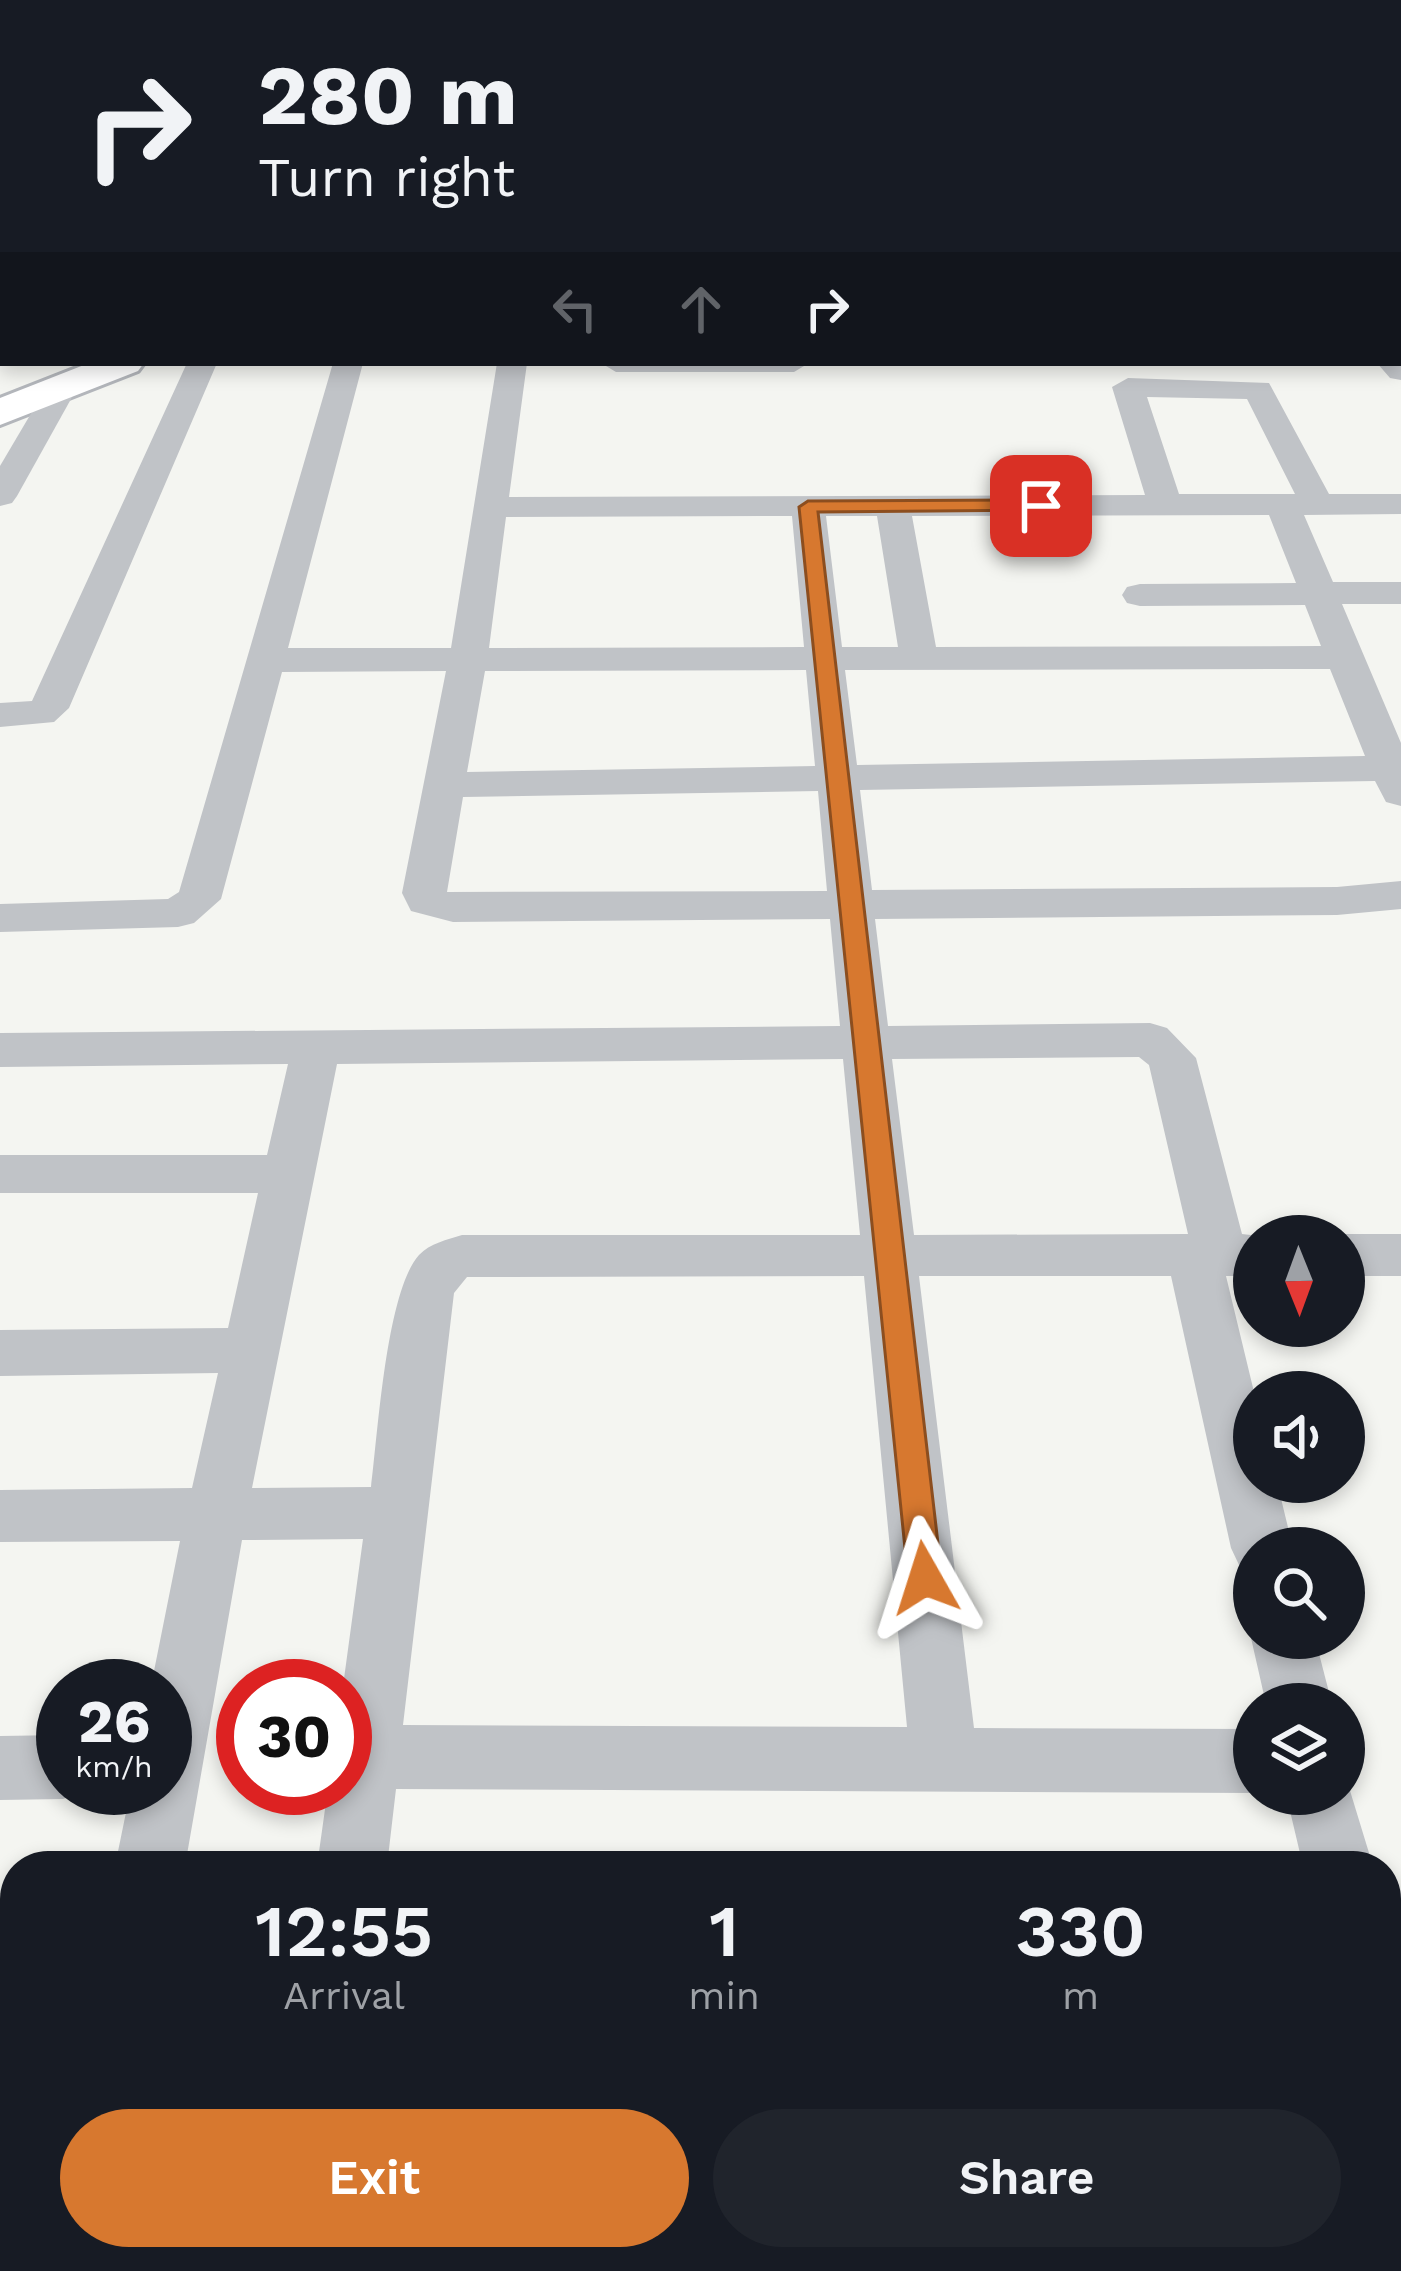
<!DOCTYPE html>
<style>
body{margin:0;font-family:"Work Sans",sans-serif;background:#20242c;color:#f1f3f6;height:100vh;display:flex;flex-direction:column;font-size:45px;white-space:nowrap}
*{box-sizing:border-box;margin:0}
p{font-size:39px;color:#9ea1a6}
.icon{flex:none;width:66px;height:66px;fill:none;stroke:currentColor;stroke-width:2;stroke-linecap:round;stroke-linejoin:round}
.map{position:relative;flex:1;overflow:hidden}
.sheet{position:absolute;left:0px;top:1851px;width:1401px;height:420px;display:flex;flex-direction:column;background:#171b24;border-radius:48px 48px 0 0;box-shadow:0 6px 18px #0003}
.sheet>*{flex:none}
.hud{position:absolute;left:0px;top:0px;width:1401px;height:366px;box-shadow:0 6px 18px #0003;background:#171b24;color:#f1f3f6;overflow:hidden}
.needle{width:78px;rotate:179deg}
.buttons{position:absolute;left:1233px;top:1215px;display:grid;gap:24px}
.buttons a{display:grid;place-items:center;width:132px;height:132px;border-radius:50%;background:#171b24;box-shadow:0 6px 18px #0003;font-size:60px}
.speed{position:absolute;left:36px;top:1659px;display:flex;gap:24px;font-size:60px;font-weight:700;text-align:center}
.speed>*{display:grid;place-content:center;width:156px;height:156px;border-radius:50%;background:#171b24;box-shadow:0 6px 18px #0003;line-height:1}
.speed small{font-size:30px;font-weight:400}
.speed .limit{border:18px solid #d22;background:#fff;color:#111}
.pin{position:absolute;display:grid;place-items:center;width:102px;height:102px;color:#fff;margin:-51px;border-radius:24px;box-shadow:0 6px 18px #0006}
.me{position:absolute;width:132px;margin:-66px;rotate:354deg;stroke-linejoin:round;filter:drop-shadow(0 0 9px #0008)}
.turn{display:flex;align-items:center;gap:42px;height:252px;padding:0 60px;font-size:54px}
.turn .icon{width:156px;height:156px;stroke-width:2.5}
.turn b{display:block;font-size:84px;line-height:102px}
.lanes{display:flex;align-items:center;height:114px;padding:0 60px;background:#0003;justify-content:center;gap:60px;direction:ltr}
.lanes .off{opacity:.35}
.eta{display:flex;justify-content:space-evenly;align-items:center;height:204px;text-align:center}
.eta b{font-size:72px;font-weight:600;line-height:84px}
.primary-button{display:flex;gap:24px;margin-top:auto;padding:24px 60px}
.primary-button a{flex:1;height:138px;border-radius:72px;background:#d7782f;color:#fff;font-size:48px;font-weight:600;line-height:138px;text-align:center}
.primary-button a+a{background:#20242c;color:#f1f3f6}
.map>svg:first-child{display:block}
</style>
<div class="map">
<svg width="1401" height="2271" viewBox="0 0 1401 2271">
<rect width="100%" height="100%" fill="#f4f5f1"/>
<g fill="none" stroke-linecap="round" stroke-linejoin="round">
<path stroke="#bbc2c9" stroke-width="6" d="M828 0 835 3"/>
<g stroke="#b3b6bb" stroke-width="6">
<g id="secondary">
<path d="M700 0H728L698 3Z"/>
<path d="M89 363H144L138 371 0 425V398Z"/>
</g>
</g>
<g fill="#c0c3c7" fill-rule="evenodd">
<path d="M870 0H885L888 3H873Z"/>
<path d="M1162 0H1174L1177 3H1165Z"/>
<path d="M1299 0H1312L1315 3H1302Z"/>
<path d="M1398 38 1401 39V48L1398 47Z"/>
<path d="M1398 127 1401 128V137L1398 136Z"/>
<path d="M1398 293 1401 294V306L1398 305Z"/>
</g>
<g fill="#c0c3c7" fill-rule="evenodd">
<path d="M249 0H271L247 3Z"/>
<path d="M447 0H500L501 1 449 3Z"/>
<path d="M794 0H821L823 3H796Z"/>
<path d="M3 101V117L0 118V102Z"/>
<rect x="0" y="176" width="3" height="16"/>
<rect x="0" y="231" width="3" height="16"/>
<path d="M3 331V350L0 351V332Z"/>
<path d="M1398 355 1401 356V380L1390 378 1377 363H1398Z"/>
<path d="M187 363H217L69 708 54 722 0 727V703L32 701Z"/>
<path d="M333 363H363L288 648H451L497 363H527L509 497 1145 495 1112 387 1128 378 1269 383 1329 494H1401V514L1304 515 1333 582H1401V604H1342L1401 743V806L1386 802 1375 781 860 790 872 890 1337 887 1401 881V909L1337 915 875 919 888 1026 1150 1023 1167 1028 1196 1058 1242 1234 1259 1236H1254V1276H1226L1254 1392V1482H1277L1293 1548H1254V1572L1240 1567 1231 1548 1171 1276H919L974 1728 1254 1729V1793L396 1789 387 1866H317L328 1788H345L343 1686 363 1539 242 1540 185 1866H115L131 1788H165V1686H151L180 1541 0 1542V1490L192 1488 218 1373 0 1376V1330L228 1328 258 1193H0V1155H267L288 1064 0 1067V1033L840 1026 830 919 453 922 411 911 402 893 446 671 282 672 221 899 194 923 178 927 0 932V904L168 899 179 892ZM1147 397 1247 399 1295 494H1179ZM1269 515 1296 583 1140 584 1127 587 1122 595 1127 603 1140 606 1305 605 1321 646 936 647 912 516ZM792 516 804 647 489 648 506 517ZM826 516H877L898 647H842ZM1330 669 1365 756 857 765 845 670ZM806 670 815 766 467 772 485 671ZM818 791 827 891 447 892 463 797ZM1139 1057 1149 1065 1188 1234 914 1235 892 1059ZM843 1059 860 1235H462C447 1240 430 1243 419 1255 386 1292 378 1434 371 1487L252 1488 337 1064ZM864 1276 907 1727 403 1725 454 1293 467 1277Z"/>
<path d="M601 363H809L794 372H616Z"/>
<path d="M60 381 76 390 17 496 12 503 0 506V466L49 383Z"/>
<path d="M1344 1234H1401V1276H1344V1236H1339Z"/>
<path d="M1254 1631V1638H1315L1332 1704H1266L1251 1638Z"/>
<path d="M63 1735V1788L87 1790 63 1799 0 1800V1736Z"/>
<path d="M1344 1771 1373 1866H1303L1286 1794H1344Z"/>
<rect x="0" y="1957" width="15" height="74"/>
<path d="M40 2256H120L117 2271H37Z"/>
<path d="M264 2256H344L343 2271H263Z"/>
</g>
<use href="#secondary" fill="#fff" fill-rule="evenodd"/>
</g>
<path fill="#d7782f" stroke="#8c4e1f" stroke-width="3" d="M1041 500 1051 506 1048 510 818 512 942 1578 937 1588 925 1592 913 1588 908 1578 799 507 808 501Z"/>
</svg>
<div class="buttons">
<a><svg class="needle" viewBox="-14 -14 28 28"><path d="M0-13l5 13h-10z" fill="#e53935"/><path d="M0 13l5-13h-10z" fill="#9ea1a6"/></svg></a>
<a><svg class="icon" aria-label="sound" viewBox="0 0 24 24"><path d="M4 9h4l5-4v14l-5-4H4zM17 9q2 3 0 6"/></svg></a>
<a><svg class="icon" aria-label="search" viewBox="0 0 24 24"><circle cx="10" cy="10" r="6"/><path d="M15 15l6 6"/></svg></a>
<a><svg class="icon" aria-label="layers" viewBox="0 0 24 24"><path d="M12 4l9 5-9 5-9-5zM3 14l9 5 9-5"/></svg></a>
</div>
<div class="speed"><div>26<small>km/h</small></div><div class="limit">30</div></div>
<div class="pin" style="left:1041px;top:506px;background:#d93025"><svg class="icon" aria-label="arrive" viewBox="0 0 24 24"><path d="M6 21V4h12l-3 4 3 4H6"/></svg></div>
<svg class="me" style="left:925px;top:1578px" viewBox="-20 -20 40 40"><path d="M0-17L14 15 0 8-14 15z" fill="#d7782f" stroke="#fff" stroke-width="4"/></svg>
<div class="hud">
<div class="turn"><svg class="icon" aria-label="right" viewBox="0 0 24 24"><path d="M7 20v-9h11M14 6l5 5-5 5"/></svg><div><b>280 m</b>Turn right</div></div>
<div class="lanes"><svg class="icon off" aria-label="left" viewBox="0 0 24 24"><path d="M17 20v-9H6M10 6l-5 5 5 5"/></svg><svg class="icon off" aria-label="ahead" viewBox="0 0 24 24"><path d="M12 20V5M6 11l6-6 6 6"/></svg><svg class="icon" aria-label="right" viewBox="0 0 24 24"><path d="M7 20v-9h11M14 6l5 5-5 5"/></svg></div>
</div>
<section class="sheet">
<div class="eta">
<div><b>12:55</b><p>Arrival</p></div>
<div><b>1</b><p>min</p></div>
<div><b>330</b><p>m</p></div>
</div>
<div class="primary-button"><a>Exit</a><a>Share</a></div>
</section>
</div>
